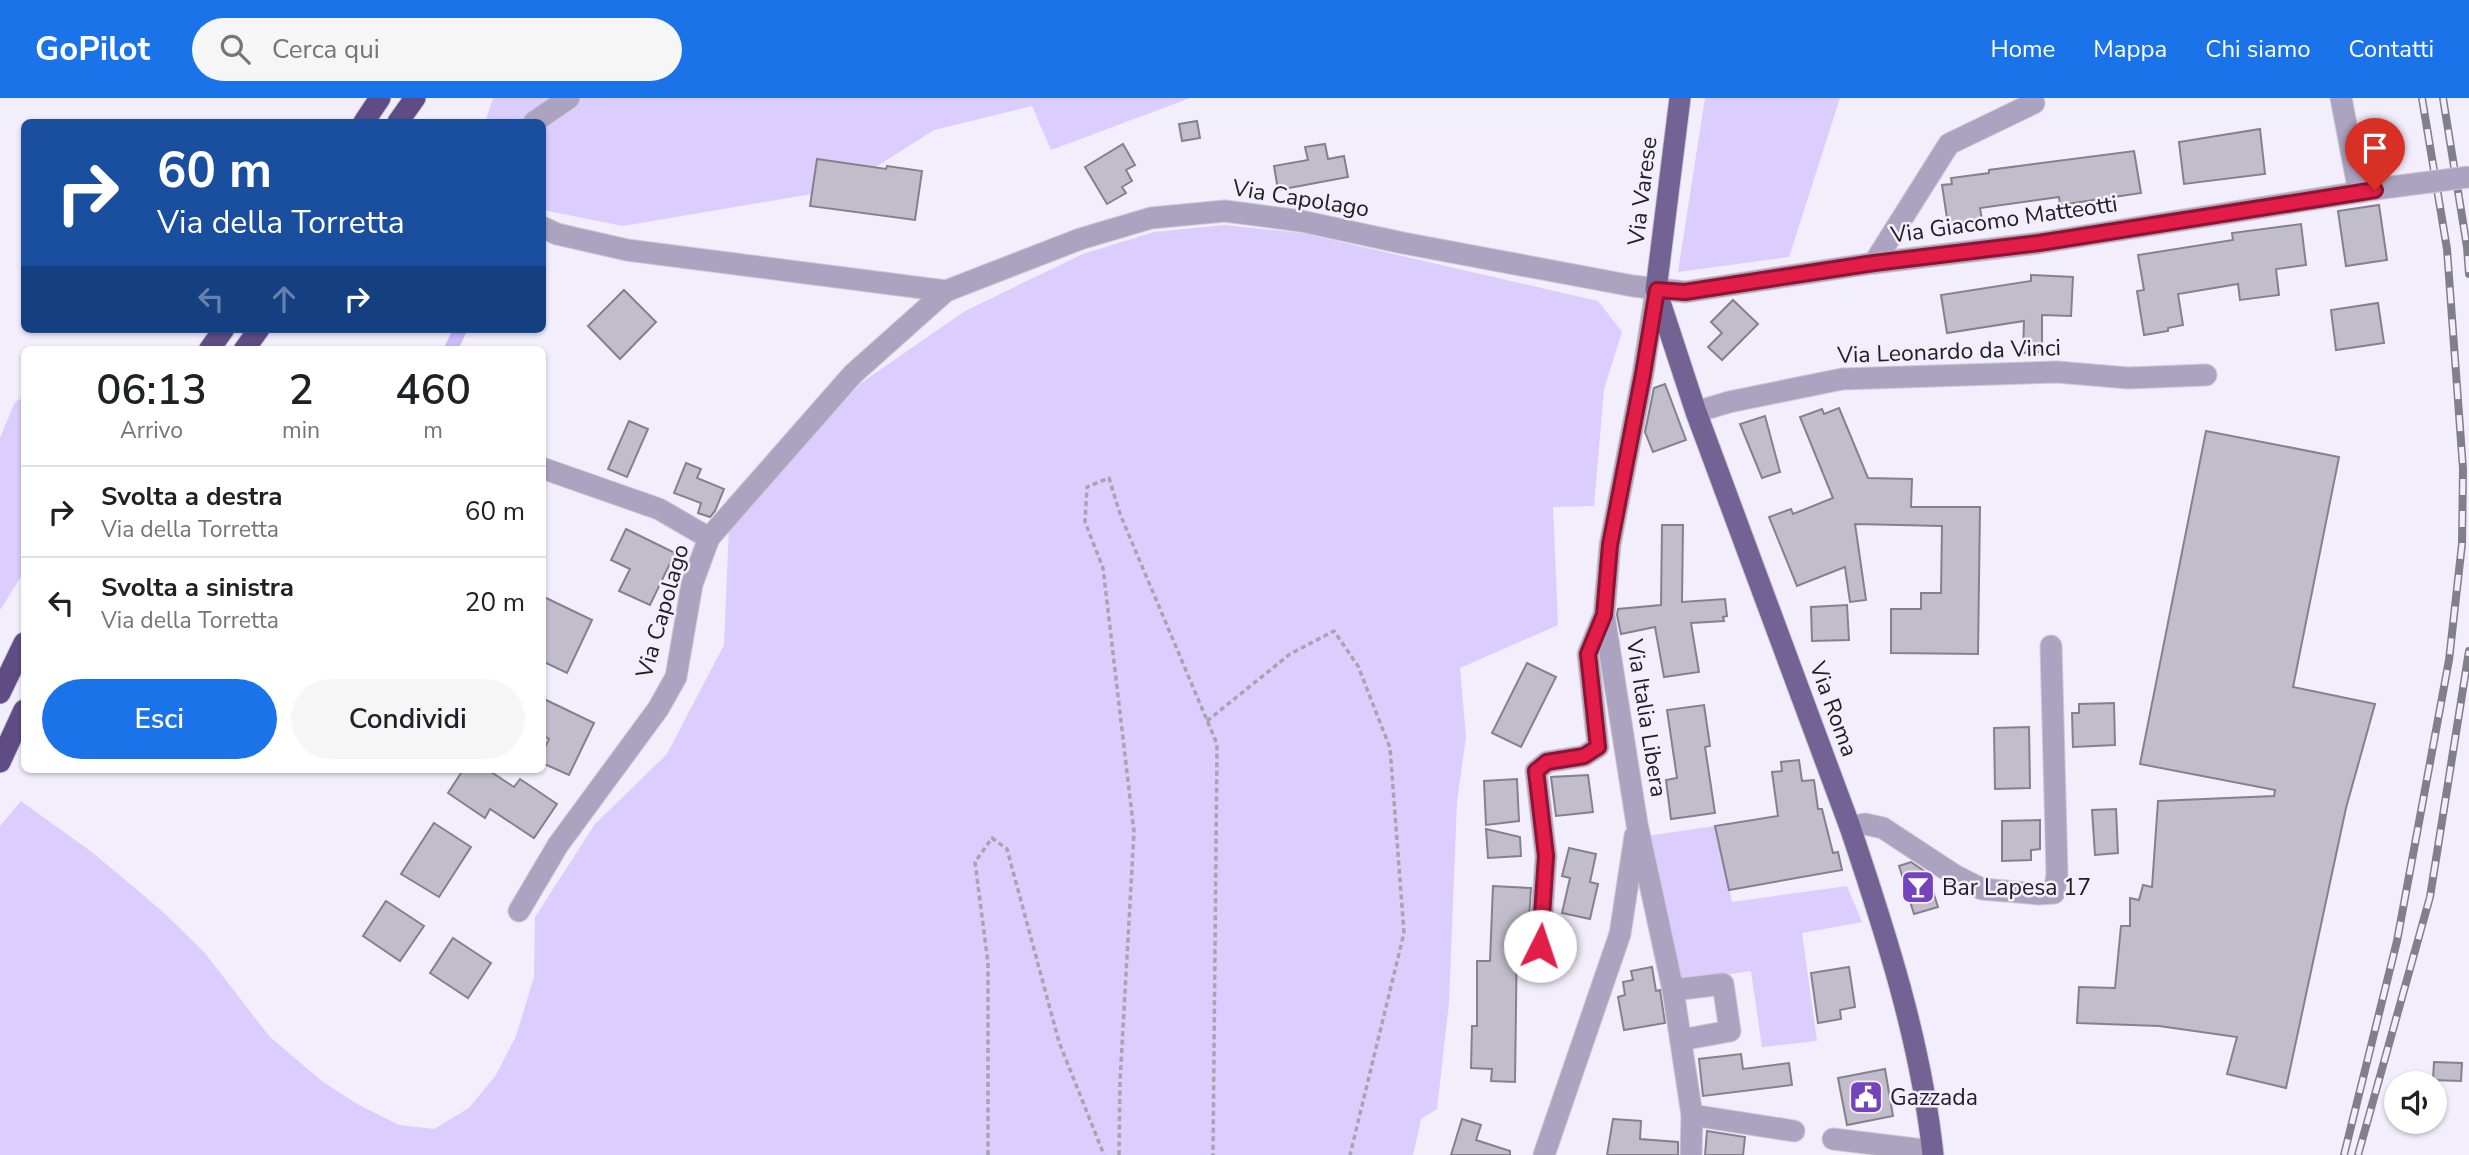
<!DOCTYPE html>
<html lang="it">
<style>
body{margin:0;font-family:"Nunito Sans",sans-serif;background:#f6f6f6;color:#202124;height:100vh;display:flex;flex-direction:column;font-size:26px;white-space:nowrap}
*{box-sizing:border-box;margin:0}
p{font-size:23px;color:#757577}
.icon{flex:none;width:38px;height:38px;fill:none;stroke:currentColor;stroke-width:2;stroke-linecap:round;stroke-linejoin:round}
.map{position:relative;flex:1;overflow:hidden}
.drawer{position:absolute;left:21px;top:248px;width:525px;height:427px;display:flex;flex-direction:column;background:#fff;border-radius:10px;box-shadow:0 2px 5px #0004}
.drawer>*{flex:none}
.top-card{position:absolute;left:21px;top:21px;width:525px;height:214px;border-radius:10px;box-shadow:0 2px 5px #0004;background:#1a4fa0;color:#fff;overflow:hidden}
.controls{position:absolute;left:2384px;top:973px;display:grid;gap:14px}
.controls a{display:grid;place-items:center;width:63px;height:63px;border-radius:50%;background:#fff;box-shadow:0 2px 5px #0004;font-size:35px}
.pin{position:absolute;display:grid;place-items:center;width:60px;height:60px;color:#fff;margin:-72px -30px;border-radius:50% 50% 50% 0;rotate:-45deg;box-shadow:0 0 7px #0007}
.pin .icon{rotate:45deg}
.me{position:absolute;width:77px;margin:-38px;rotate:4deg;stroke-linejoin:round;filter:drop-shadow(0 0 5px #0008)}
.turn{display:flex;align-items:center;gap:24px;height:147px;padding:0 21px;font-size:32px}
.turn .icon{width:91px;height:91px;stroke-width:2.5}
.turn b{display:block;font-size:49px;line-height:60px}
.lanes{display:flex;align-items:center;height:66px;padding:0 21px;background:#0003;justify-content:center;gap:35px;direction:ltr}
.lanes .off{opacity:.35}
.eta{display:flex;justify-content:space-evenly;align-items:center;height:119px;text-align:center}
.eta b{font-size:42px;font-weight:600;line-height:49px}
.action{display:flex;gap:14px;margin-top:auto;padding:14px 21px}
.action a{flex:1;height:80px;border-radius:42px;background:#1a73e8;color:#fff;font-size:28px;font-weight:600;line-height:80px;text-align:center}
.action a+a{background:#f6f6f6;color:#202124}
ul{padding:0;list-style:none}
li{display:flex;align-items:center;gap:21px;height:91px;padding:0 21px;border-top:2px solid #e0e0e0}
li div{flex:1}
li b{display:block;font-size:26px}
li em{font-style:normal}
header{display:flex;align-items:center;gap:42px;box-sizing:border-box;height:98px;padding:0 35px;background:#1a73e8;color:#fff}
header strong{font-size:33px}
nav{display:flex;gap:38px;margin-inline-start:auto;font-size:24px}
.search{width:490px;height:63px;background:#f6f6f6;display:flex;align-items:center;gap:18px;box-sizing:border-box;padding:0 24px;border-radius:38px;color:#757577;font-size:26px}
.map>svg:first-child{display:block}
</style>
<header>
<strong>GoPilot</strong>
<div class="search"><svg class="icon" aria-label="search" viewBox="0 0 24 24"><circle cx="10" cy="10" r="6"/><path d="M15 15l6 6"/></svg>Cerca qui</div>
<nav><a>Home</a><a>Mappa</a><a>Chi siamo</a><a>Contatti</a></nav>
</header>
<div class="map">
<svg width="2469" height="1057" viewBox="0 0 2469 1057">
<rect width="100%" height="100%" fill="#f2eefc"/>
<g fill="#dbcdfd">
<path d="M493 0H1190L1051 52 1032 8 934 32 841 91 623 128 543 112 542 24H485Z"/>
<path d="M1705 0H1840L1789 159 1678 174Z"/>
<path d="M1225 127 1302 135 1598 203 1622 234 1604 291 1594 408 1553 409 1558 527 1460 570 1466 639 1457 703 1449 904 1437 1011 1421 1021 1413 1057H0V728L21 703 93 755 162 813 204 854 270 939 323 984 359 1007 399 1027 434 1031 469 1010 496 977 516 938 534 879 535 819 595 726 667 656 724 547 729 429 861 285 965 213 1083 156 1154 134Z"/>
<path d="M24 299V474L0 512V340L15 304Z"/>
<path d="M1715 728 1732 804 1847 788 1862 824 1802 835 1817 943 1762 949 1751 873 1680 883 1647 738Z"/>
</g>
<path fill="#ccb9f9" d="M453 231 467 233 458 252H443Z"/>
<g fill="#c1bdca" stroke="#84818d" stroke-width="2">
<path d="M1197 23 1200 40 1182 43 1179 26Z"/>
<path d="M2260 31 2265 76 2184 86 2179 44Z"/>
<path d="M1123 46 1135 67 1126 72 1132 83 1122 89 1126 95 1107 106 1085 69Z"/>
<path d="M1325 46 1328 61 1344 58 1348 79 1278 92 1274 68 1308 62 1305 49Z"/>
<path d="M2134 53 2141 95 2060 107 2059 99 1980 110 1982 122 1948 127 1942 87 1952 86 1951 80 1989 75V72Z"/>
<path d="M817 61 886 71 887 68 922 73 915 122 810 108Z"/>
<path d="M2379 107 2387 162 2346 168 2338 113Z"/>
<path d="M2301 126 2306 167 2276 171 2279 197 2240 202 2238 186 2178 196 2183 227 2168 230V233L2144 237 2137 193 2144 192 2138 157 2233 142 2232 135Z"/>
<path d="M2031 177 2073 179 2071 218 2042 217V254L2023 255 2024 223 1947 235 1941 197 2031 183Z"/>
<path d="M624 192 656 224 620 261 588 228Z"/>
<path d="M1733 202 1758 226 1722 262 1708 249 1722 235 1711 224Z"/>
<path d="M2378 205 2384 245 2336 252 2331 212Z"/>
<path d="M1665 286 1686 342 1653 354 1645 334 1654 290Z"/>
<path d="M1839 310 1868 380 1912 381 1911 409H1980L1978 556 1891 555V511H1921V495H1941L1942 428 1855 426 1866 502 1850 504 1845 469 1797 488 1769 419 1791 411 1793 416 1833 400 1800 319 1822 311 1824 316Z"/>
<path d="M1765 318 1780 374 1762 380 1740 326Z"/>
<path d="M629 323 648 331 627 379 608 371Z"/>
<path d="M2206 333 2339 359 2293 589 2375 606 2346 710 2286 990 2227 976 2237 939 2159 928 2077 925 2079 889 2115 890 2121 828H2130V800L2139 802 2143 787 2152 789 2158 703 2274 698 2275 692 2140 666Z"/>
<path d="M686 365 701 371 697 380 724 391 715 413 710 419 698 415 701 405 674 395Z"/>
<path d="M1662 427H1683L1682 504 1725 501 1727 518 1723 519 1724 523 1691 525 1699 574 1664 579 1655 529 1621 536 1617 517 1618 511 1661 507Z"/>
<path d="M626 431 675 455 650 507 619 493 630 471 611 462Z"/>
<path d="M542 498 592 522 567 575 542 563Z"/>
<path d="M1847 507 1849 542 1812 543 1811 509Z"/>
<path d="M1527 565 1556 579 1521 649 1492 635Z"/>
<path d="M542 600 594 625 569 677 542 665V655L549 641 542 637Z"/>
<path d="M2114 605 2115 647 2073 649 2072 615H2079V606Z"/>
<path d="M1704 607 1710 648 1705 649 1715 715 1671 721 1666 682 1677 680 1667 612Z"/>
<path d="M2029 629 2030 690 1995 691 1994 630Z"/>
<path d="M1799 662 1802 683 1814 682 1818 711H1822L1833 755 1838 754 1842 772 1729 792 1715 728 1778 718 1772 674 1782 673 1781 664Z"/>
<path d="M463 672H488L514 689 520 681 557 706 534 740 490 711 485 720 448 695Z"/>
<path d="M1588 677 1593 714 1556 718 1551 679Z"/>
<path d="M1517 681 1519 723 1486 727 1484 683Z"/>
<path d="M2116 711 2118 755 2095 757 2092 712Z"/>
<path d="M2040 722V751L2031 752V762L2002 763V723Z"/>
<path d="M434 725 471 749 439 799 401 776Z"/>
<path d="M1486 731 1520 739 1521 758 1488 760Z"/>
<path d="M1569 750 1596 756 1590 784 1598 786 1590 821 1562 815 1570 780 1562 778Z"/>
<path d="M1911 764 1927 775 1938 809 1914 816 1899 768Z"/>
<path d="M1493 788 1531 790 1528 836 1517 835 1515 984 1491 983 1492 971 1471 970 1472 928H1477V863H1490Z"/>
<path d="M386 803 424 828 400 863 363 838Z"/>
<path d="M453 840 491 865 468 900 430 875Z"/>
<path d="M1652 869 1656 893 1660 892 1665 925 1624 932 1618 899 1625 897 1623 884 1633 882 1631 873Z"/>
<path d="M1849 869 1855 909 1840 912 1841 921 1818 925 1811 875Z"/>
<path d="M1741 956 1743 971 1789 965 1792 987 1703 998 1699 961Z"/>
<path d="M2434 964 2462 965 2461 983 2433 982Z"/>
<path d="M1885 971 1893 1018 1847 1027 1838 980Z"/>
<path d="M1462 1021 1481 1027 1476 1042 1510 1053V1057H1451Z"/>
<path d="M1613 1021 1641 1023 1640 1041 1678 1044V1057H1607Z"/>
<path d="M1707 1033 1745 1039 1743 1057H1705Z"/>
</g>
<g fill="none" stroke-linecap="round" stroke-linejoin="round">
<g stroke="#ccc9d5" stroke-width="23">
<g id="minor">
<path d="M2341 0 2359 94"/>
<path d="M534 24 569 0"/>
<path d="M542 129 557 136 627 152 946 193"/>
<path d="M1874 165 1949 46 2034 5"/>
<path d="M1656 192 1643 276 1610 447 1604 517 1637 726 1673 892 1692 1017 1691 1057"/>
<path d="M1696 314 1729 304 1842 281 2057 274 2128 280 2206 277"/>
<path d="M542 370 659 411 709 440"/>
<path d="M1850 729 1865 726 1883 730 1956 778 1982 791 2039 796 2054 795 2057 776 2051 548"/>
<path d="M519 813 558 747 658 611 676 579 692 486 709 440 853 276 946 193 1080 141 1151 120 1225 113 1301 123 1403 145 1633 188 1685 194 1874 165 2039 145 2391 89"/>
<path d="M1540 848 1546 758 1536 673 1547 664 1584 658 1598 649 1588 556 1603 519"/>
<path d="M1673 892 1723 886 1730 933 1681 942"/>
<path d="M1692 1017 1794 1033"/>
<path d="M1833 1041 1932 1053"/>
<path d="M1544 1057 1620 836 1635 738"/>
</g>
</g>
<g stroke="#ccc9d5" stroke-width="23">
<path id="major" d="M1680 0 1656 192 1696 314 1850 729C1886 836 1921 944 1933 1057"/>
</g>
<g stroke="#ccc9d5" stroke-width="23">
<g id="highway">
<path d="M364 24 380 0"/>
<path d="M398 24 415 0"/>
<path d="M209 252 224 231"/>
<path d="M244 252 259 231"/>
<path d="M0 595 24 545"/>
<path d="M0 664 24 612"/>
</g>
</g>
<g stroke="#a7a4ae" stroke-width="3.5" stroke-dasharray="5 3.5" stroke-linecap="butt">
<path d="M1207 623 1290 556 1334 533 1358 568 1390 650 1404 835 1350 1057"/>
<path d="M988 1057V865L975 764 992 740 1007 751 1059 944 1104 1057"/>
<path d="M1119 1057 1120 983 1134 734 1103 470 1085 424 1087 389 1109 380 1120 416 1217 646 1213 1057"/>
</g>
<use href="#minor" stroke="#aba3c0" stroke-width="21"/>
<use href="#major" stroke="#736394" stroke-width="21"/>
<use href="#highway" stroke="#5f4c84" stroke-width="21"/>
<g stroke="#817f88" stroke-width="8">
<g id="rail">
<path d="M2443 0 2467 149 2469 176"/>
<path d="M2344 1057 2397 843 2449 562 2462 446 2463 371 2447 151 2422 0"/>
<path d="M2358 1057 2430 799 2469 553"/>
</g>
</g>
<use href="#rail" stroke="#f2eefc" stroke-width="5" stroke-dasharray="16" stroke-linecap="butt"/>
<g stroke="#ccc9d5" stroke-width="23" stroke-linecap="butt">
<path id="minor-bridge" d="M2391 89 2469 79"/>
</g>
<use href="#minor-bridge" stroke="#aba3c0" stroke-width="21"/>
</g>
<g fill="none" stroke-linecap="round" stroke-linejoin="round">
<g stroke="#92132f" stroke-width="18">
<path id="route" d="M1540 848 1546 758 1536 673 1547 664 1584 658 1598 649 1588 556 1604 517 1610 447 1643 276 1657 192 1685 194 1874 165 2039 145 2375 92"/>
</g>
<use href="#route" stroke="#e11d48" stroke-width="12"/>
</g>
<defs>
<g id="bar-square" transform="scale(1.75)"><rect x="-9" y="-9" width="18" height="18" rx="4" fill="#7544bc" stroke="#f2eefc"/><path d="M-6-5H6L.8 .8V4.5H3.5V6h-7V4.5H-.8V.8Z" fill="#fff"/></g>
<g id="civic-square" transform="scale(1.75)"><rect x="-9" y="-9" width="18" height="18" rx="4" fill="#7544bc" stroke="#f2eefc"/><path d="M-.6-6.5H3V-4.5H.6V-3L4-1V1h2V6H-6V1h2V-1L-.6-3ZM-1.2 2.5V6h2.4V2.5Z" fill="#fff"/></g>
</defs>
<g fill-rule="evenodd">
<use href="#bar-square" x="1918" y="789"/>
<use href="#civic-square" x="1866" y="999"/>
</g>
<g text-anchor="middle" stroke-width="5" stroke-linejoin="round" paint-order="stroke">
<g font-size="23" fill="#212025" stroke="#f2eefc">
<text transform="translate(1642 93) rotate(-83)" y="8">Via Varese</text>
<text transform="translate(1301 100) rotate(9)" y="8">Via Capolago</text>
<text transform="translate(2004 121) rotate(-8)" y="8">Via Giacomo Matteotti</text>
<text transform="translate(1949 253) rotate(-2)" y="8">Via Leonardo da Vinci</text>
<text transform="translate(662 513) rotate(-74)" y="8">Via Capolago</text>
<text transform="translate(1834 611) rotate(70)" y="8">Via Roma</text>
<text transform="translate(1647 620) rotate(81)" y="8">Via Italia Libera</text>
</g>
<g font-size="23" fill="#212025" stroke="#f2eefc" text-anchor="start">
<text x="1942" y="797">Bar Lapesa 17</text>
<text x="1890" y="1007">Gazzada</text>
</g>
</g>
</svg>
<div class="controls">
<a><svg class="icon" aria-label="sound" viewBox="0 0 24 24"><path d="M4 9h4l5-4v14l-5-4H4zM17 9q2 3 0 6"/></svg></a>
</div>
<div class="pin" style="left:2375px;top:92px;background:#d93025"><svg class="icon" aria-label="arrive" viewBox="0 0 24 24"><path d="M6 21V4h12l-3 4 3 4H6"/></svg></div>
<svg class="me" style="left:1540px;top:848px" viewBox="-20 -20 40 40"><circle r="19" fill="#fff"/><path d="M0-13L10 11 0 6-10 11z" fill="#e11d48"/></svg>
<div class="top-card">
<div class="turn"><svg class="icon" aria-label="right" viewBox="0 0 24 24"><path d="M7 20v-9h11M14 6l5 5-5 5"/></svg><div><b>60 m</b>Via della Torretta</div></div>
<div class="lanes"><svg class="icon off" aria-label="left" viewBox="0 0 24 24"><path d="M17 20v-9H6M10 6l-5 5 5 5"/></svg><svg class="icon off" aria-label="ahead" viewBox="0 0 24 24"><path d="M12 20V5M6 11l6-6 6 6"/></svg><svg class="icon" aria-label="right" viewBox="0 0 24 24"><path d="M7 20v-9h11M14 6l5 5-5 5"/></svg></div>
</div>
<section class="drawer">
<div class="eta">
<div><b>06:13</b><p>Arrivo</p></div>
<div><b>2</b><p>min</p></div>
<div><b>460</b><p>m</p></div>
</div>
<ul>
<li><svg class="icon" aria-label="right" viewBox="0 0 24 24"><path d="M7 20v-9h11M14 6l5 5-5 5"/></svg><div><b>Svolta a destra</b><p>Via della Torretta</p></div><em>60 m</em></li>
<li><svg class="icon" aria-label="left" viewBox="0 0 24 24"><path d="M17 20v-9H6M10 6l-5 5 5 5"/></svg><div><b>Svolta a sinistra</b><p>Via della Torretta</p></div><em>20 m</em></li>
</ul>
<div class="action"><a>Esci</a><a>Condividi</a></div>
</section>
</div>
